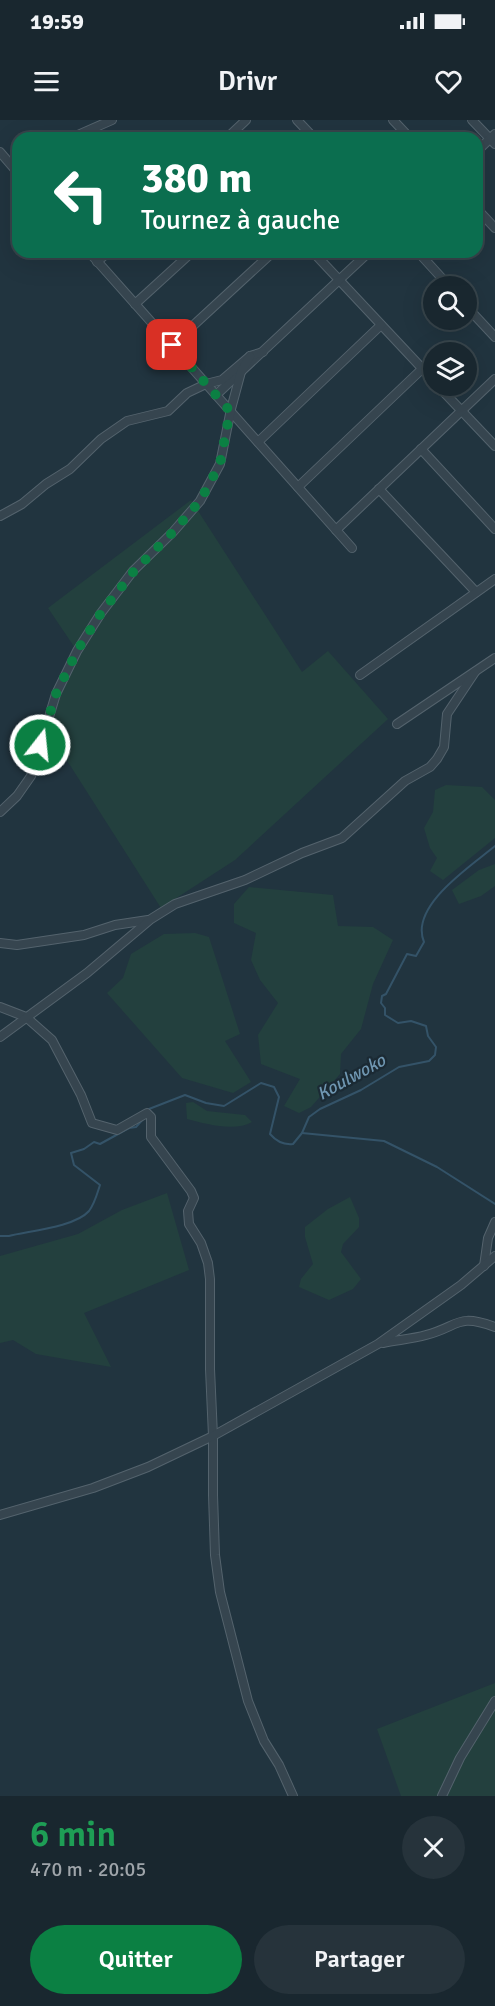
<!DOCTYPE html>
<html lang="fr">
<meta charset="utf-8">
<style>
body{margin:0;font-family:Signika,sans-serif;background:#26333b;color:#f1f3f6;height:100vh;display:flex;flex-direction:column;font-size:22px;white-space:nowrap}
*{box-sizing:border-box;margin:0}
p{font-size:20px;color:#9fa5aa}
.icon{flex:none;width:33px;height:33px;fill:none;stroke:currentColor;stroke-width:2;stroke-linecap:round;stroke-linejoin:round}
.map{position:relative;height:1676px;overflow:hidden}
.side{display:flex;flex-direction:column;background:#19272f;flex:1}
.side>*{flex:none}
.guide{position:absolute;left:12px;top:12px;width:471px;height:126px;border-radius:18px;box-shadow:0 6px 24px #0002,0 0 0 2px #37444b;background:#0b6e4f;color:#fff;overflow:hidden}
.controls{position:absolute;left:423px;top:156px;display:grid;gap:12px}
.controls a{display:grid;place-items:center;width:54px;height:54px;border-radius:50%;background:#19272f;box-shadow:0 6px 24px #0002,0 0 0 2px #37444b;font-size:30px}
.pin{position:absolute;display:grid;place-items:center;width:51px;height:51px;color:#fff;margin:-26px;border-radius:12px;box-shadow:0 3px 9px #0006}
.me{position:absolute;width:66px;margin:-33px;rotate:16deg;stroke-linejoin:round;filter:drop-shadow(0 0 4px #0008)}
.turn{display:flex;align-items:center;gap:21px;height:126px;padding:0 30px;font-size:27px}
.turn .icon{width:78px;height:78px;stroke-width:2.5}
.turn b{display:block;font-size:42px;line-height:51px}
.round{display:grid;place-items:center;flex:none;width:63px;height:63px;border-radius:32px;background:#26333b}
.summary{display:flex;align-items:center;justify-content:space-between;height:102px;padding:0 30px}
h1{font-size:36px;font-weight:600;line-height:45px;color:#1e9e55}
.cta{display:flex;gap:12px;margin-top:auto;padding:12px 30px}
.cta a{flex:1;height:69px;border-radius:36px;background:#0b8043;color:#fff;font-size:24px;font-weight:600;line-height:69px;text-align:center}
.cta a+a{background:#26333b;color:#f1f3f6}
.status{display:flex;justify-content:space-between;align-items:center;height:42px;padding:0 30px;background:#19272f;direction:ltr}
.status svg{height:16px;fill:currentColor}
header{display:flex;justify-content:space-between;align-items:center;height:78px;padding:0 30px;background:#19272f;font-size:27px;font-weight:600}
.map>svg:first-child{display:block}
</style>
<div class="status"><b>19:59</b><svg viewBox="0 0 49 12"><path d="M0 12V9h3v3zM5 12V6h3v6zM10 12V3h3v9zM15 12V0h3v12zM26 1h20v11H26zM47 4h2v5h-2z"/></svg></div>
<header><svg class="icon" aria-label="menu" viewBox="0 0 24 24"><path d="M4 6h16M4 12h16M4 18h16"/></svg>Drivr<svg class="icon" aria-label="heart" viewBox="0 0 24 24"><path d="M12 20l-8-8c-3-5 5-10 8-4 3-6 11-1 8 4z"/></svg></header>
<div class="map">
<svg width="495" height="1676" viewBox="0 0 495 1676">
<rect width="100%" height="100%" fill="#21343f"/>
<g fill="#23403e">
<path d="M191 380 302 552 328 531 388 599 235 740 161 788 45 606 77 531 48 488Z"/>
<path d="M446 665 482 667 495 680V718L443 760 430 751 437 738 430 728 424 708 433 692 435 670Z"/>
<path d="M495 744V766L481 776 459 784 452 770 479 750Z"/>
<path d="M249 767 333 775 338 806 373 807 393 820 373 864 361 909 341 934 340 954 311 987 299 993 284 986 300 959 261 944 258 915 278 883 260 860 251 840 256 813 234 803V784Z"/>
<path d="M195 813 209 817 240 914 225 921 251 962 233 973 182 958 107 873 123 858 131 834 164 814Z"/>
<path d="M193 982 207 991 245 995 252 1002C235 1012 206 1004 187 999L186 983Z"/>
<path d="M167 1073 189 1150 84 1193 111 1247 36 1234 13 1220 0 1223V1136L78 1114 122 1090Z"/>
<path d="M350 1077 359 1098V1107L343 1124 341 1132 361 1159 353 1169 329 1180 299 1167 301 1159 313 1144 305 1117V1107L328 1089Z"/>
<path d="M495 1563V1676H401L377 1609Z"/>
</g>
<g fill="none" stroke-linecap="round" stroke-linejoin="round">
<g stroke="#345368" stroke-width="2">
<path d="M147 992 149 989 185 975 206 983 224 986 261 963 274 967 279 977 270 1014C276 1021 284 1025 293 1024L302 1013 309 997 320 989 361 970 399 947 429 941 435 935 436 927 428 916 426 906 411 901 398 903 385 895V888L381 883 382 876 386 874 407 834 416 836 424 822C409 786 471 746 495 726"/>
<path d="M302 1013 384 1021 437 1047 495 1084"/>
<path d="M0 1116H9C29 1111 75 1107 89 1091 95 1083 97 1074 100 1065L74 1045 71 1033 84 1029 94 1022 100 1024 129 1008 136 1007 145 997"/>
</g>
<g stroke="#54636d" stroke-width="10">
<g id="minor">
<path d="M297 0 314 18"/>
<path d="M393 0 410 18"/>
<path d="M472 0 495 24"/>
<path d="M71 18 112 0"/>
<path d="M227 18 246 0"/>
<path d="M477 31 495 14"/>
<path d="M0 32 18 53"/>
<path d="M477 89 495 108"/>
<path d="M89 132 352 428"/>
<path d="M313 132 434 261"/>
<path d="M418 132 449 166"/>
<path d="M97 142 108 132"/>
<path d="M135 184 192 132"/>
<path d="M466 186 495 217"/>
<path d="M172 225 273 132"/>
<path d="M438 266 495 326"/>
<path d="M216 275 369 132"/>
<path d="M258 322 381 205"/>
<path d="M421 329 495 409"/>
<path d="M298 367 422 249"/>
<path d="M379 369 476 472"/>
<path d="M0 396 22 384 46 364 70 349 101 319 127 301 168 291 187 273 206 264 222 260 250 236 263 232"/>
<path d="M336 410 495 259"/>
<path d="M360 555 495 459"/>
<path d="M397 604 495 538"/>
<path d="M0 692 17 676 31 656 56 574 77 531 101 493 133 451 173 412 200 381 220 344 231 289 241 252 250 236"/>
<path d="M0 823 17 825 84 815 115 805 148 800"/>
<path d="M0 887 26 897 52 920 81 975 92 1003 117 1010 147 993 151 997V1017L191 1071 194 1078 188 1091 189 1104 201 1123 208 1143 210 1159V1249L213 1316V1375L215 1435 220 1472 248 1581 264 1621 279 1645 293 1676"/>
<path d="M0 917 87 853 151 799 175 784 245 760 302 733 342 718 405 661 430 647 437 639 444 627 447 594 475 552"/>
<path d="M484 1146 488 1118 495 1102"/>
<path d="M383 1223C397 1220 412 1219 426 1215 460 1206 456 1193 495 1207"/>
<path d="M0 1395 93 1368 148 1347 213 1316 378 1224 461 1165 495 1136"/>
<path d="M442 1676 460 1638 495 1581"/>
</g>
</g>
<use href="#minor" stroke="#36454f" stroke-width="8"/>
</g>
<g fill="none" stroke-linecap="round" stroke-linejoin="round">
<path stroke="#0b8043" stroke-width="10" stroke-dasharray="0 18" d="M40 625 56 574 77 531 101 493 134 451 173 412 200 381 220 344 230 291 172 225"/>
</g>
<g text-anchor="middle" stroke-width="4.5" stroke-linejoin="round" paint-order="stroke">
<g font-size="18" font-style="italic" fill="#6f96b1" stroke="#1b2a34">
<text transform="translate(351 957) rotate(-29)" y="6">Koulwoko</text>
</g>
</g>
</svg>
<div class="controls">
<a><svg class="icon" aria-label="search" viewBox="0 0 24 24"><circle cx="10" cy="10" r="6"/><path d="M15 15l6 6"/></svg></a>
<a><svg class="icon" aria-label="layers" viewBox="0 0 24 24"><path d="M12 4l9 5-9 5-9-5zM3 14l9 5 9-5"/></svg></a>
</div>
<div class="pin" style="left:172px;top:225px;background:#d93025"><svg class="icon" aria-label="arrive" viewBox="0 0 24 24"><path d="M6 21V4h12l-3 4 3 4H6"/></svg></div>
<svg class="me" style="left:40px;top:625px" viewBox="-20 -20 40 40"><circle r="17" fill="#0b8043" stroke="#fff" stroke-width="3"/><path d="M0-11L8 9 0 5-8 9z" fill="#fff"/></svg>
<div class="guide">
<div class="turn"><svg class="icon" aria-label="left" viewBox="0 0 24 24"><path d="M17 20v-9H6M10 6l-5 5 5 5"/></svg><div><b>380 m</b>Tournez à gauche</div></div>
</div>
</div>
<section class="side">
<div class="summary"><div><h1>6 min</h1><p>470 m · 20:05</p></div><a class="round"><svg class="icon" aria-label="close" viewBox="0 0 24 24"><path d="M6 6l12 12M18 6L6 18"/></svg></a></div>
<div class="cta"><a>Quitter</a><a>Partager</a></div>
</section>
